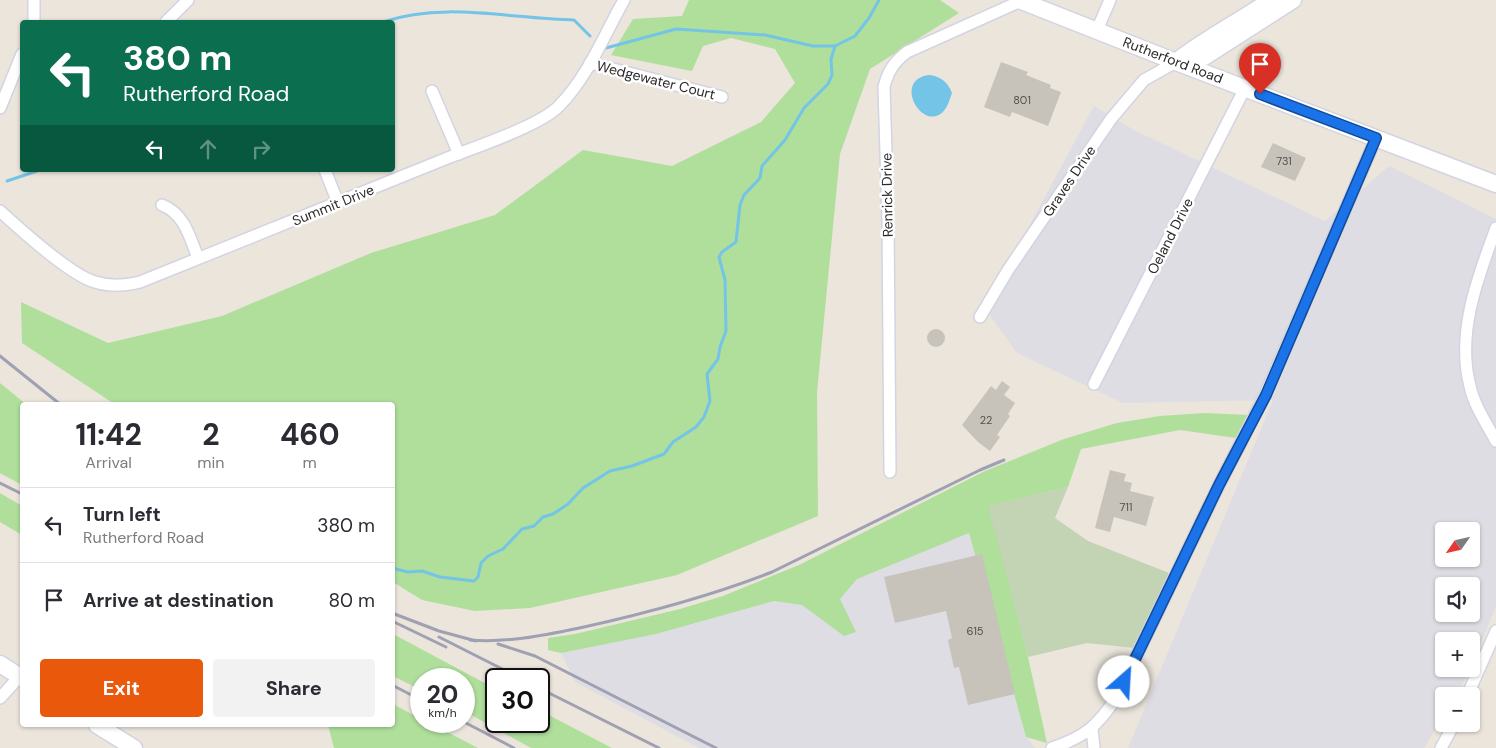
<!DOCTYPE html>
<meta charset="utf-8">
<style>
body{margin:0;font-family:"DM Sans",sans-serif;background:#f2f2f3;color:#2b2b33;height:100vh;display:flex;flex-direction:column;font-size:19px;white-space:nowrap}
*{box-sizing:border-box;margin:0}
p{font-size:16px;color:#7c7c81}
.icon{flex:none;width:28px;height:28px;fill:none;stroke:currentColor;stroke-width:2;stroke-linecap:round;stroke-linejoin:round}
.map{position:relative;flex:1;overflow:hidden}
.side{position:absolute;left:20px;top:402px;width:375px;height:325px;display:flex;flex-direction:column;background:#fff;border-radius:5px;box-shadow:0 1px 4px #0004}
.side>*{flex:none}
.hud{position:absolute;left:20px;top:20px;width:375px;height:152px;border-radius:5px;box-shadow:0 1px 4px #0004;background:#0b6e4f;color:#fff;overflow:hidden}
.needle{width:32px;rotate:236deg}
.buttons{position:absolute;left:1435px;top:522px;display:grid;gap:10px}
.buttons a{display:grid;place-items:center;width:45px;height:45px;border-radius:5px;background:#fff;box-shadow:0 1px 4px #0004;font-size:25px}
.speed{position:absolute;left:410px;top:668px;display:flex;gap:10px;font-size:25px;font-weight:700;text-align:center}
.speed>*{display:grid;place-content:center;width:65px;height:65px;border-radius:50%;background:#fff;box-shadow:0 1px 4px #0004;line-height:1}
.speed small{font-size:12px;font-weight:400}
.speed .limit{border:2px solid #111;border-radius:8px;background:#fff;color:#111}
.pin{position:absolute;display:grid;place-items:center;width:42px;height:42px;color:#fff;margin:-51px -21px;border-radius:50% 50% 50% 0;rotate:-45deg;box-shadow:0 0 5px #0007}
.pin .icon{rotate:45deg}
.me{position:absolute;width:55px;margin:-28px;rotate:26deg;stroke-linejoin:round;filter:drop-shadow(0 0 4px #0008)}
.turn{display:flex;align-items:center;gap:18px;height:105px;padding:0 20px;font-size:22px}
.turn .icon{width:65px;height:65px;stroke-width:2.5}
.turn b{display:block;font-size:35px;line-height:42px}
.lanes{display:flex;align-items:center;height:48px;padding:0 20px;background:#0003;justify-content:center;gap:25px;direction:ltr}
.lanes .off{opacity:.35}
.eta{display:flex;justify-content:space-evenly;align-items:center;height:85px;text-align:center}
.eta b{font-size:30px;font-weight:700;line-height:35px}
.cta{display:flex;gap:10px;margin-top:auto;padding:10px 20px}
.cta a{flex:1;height:58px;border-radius:5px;background:#ea580c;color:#fff;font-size:20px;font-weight:700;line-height:58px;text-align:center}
.cta a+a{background:#f2f2f3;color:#2b2b33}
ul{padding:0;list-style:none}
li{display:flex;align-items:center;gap:15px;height:75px;padding:0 20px;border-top:1px solid #e1e1e2}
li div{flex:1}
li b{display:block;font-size:19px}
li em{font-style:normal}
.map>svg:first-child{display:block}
</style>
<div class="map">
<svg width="1496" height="748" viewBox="0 0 1496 748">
<rect width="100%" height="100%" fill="#ebe5dc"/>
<g fill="#dfdde4" fill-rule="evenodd">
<path d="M1094 106 1134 130 1325 221 1389 166 1496 219V606L1471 667V641H1444V669H1471L1455 696H1444V715L1424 748H1128L1273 400 1123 403 1017 353 985 308ZM1444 531H1471V559H1444ZM1444 586H1471V614H1444Z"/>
<path d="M969 533 1026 737 1035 748H699L575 682 561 653Z"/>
</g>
<g fill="#afdf9b">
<path d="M689 0H940L959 13 870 69 840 154 817 392 818 516 677 575 530 608 475 611 422 600 393 582 392 405H116L22 343 21 302 108 343 222 316 371 253 495 215 583 150 672 166 761 122 795 83 775 49 731 38 703 46 692 71 611 55 633 19 682 16Z"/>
<path d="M0 383 27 405H22V485L0 473Z"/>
<path d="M1205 413 1249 415 1236 438 1180 430 1081 449 1068 487 989 506 1028 657 1047 743 1026 737 969 533 857 579 840 599 856 632 844 636 802 605 774 601 656 634 561 653 548 650V638L575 634 680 609 723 596 799 565 985 471 1064 439 1117 423 1160 416Z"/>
<path d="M0 493 22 506V535L0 522Z"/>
<path d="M393 634 496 689V721H539V710L612 748H531L464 711V679H421V690L393 676Z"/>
<path d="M393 704 421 719V721H426L478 748H334L328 725H392Z"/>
</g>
<path fill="#c2d4b4" d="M1068 487 1055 518 1088 541 1169 573 1134 648 1087 643 1028 657 988 506Z"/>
<path fill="#74c4e8" d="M929 75C940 76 948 82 952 93 950 98 949 103 946 108 926 138 890 80 929 75Z"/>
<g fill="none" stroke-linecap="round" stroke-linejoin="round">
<g stroke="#74c4e8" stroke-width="3">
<path d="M383 22C443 1 512 19 574 20L590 36"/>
<path d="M606 48 676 29 765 35 813 46H835L855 36 869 18 879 0"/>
<path d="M7 181 40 170"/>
<path d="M392 568 408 572 422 571 440 577 474 581 478 577 481 563 488 556 503 549 522 529 534 526 543 517 553 514 568 504 583 488 610 471 632 466 664 454 673 442 696 427 704 417 710 401 707 374 718 359 720 347 726 331 725 280 719 257 722 252 736 242 740 205 744 195 760 178 762 166 785 140 804 108 828 84 832 75 831 59 835 46"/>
</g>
</g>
<g fill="#c7c3bb">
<path d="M1001 62 1028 72 1026 75 1051 85 1050 88 1061 92 1048 126 1012 112 1010 117 984 107Z"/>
<path d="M1273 143 1306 158 1295 181 1261 167Z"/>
<circle cx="936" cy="338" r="9"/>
<path d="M1002 381 1010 387 1004 395 1015 403 1008 414 1010 416 997 435 1000 437 990 451 978 442 962 425 991 386 996 390Z"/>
<path d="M1110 470 1126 474 1124 481 1132 483 1130 491 1154 497 1146 526 1114 517 1110 532 1095 528Z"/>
<path d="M982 554 1015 694 968 705 959 667 954 668 948 640 952 638 946 611 895 623 884 577Z"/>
</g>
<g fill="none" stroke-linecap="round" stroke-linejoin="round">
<g stroke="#d2d4e2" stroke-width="14">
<g id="street">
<path d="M34 22V0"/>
<path d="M166 22 188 0"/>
<path d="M1097 30 1110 0"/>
<path d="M590 63 722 97"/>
<path d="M432 91 459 154"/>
<path d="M0 108 22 54"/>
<path d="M325 170 338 203"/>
<path d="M162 205C185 214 190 238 198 258"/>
<path d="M0 211C21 230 70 275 95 282 111 287 125 286 140 282 243 240 347 199 450 157 476 147 541 125 559 106 588 77 604 35 624 0"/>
<path d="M1496 228C1478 277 1456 333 1470 386 1474 405 1486 423 1496 441"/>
<path d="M980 317 1008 270 1111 119 1144 80 1176 62"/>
<path d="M1094 384 1245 88"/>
<path d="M890 472 888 220 884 87C888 71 894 62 907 52L1021 1"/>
<path d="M1467 696 1496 631"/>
<path d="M0 698 20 676"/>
<path d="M1092 729 1094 748"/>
<path d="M1052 748C1084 737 1097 727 1116 698L1219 485 1265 395 1376 138"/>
<path d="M1441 748 1454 724"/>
</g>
</g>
<g stroke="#d2d4e2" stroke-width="19">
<g id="secondary">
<path d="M1019 0 1176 62 1496 184"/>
<path d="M1177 61C1207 38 1240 21 1271 0"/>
<path d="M1178 62 1204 57 1293 0"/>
<path d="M0 664 22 678"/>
<path d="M97 725 134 748"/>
</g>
</g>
<use href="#street" stroke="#fff" stroke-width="11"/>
<use href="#secondary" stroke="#fff" stroke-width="16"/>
<g stroke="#9fa1b3" stroke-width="3">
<path d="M0 356 61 405"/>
<path d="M0 483 22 494"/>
<path d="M392 613 439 631 476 641"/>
<path d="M392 621 446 647"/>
<path d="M439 637 522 679"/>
<path d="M470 640C509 643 545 635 584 627 647 613 711 596 772 572L980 470 1004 460"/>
<path d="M498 644 535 656 716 748"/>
<path d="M392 685 421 700"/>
<path d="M539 688 659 748"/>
<path d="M462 721 514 748"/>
</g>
</g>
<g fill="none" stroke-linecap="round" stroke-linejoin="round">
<g stroke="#114b97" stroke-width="12">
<path id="route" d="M1124 682 1219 485 1266 395 1376 138 1260 94"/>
</g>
<use href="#route" stroke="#1a73e8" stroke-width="9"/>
</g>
<g text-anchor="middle" stroke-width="5" stroke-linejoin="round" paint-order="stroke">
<g font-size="11" fill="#51504e">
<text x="1022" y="104">801</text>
<text x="1284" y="165">731</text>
<text x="986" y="424">22</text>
<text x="1126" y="511">711</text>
<text x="975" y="635">615</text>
</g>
<g font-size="14" fill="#2a2a2a" stroke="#fff">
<text transform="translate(1173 60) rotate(21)" y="5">Rutherford Road</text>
<text transform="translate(656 80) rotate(14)" y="5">Wedgewater Court</text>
<text transform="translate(1069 181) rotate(-56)" y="5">Graves Drive</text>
<text transform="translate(887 195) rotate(-91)" y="5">Renrick Drive</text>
<text transform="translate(333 205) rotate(-22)" y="5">Summit Drive</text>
<text transform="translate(1170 236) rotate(-63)" y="5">Oeland Drive</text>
</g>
</g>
</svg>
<div class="buttons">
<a><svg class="needle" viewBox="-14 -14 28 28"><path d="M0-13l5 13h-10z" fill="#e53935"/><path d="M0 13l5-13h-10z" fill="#7c7c81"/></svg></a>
<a><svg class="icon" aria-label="sound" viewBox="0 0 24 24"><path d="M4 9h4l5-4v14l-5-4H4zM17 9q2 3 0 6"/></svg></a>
<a>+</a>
<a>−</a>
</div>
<div class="speed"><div>20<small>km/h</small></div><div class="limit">30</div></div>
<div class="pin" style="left:1260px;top:94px;background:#d93025"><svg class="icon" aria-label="arrive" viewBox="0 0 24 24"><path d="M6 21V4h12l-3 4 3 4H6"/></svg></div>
<svg class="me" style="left:1124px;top:682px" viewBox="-20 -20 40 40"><circle r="19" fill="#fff"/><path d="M0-13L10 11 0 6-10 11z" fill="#1a73e8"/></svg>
<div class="hud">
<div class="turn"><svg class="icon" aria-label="left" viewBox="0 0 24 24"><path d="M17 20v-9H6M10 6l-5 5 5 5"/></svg><div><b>380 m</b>Rutherford Road</div></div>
<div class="lanes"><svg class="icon" aria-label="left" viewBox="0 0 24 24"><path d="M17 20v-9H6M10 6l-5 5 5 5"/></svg><svg class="icon off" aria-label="ahead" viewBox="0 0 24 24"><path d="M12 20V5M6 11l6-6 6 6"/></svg><svg class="icon off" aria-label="right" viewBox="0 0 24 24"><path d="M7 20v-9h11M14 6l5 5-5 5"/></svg></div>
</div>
<section class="side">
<div class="eta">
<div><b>11:42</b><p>Arrival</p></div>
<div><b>2</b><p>min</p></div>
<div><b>460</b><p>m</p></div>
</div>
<ul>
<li><svg class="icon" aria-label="left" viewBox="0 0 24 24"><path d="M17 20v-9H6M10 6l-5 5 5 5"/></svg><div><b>Turn left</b><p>Rutherford Road</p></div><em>380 m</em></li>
<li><svg class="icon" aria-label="arrive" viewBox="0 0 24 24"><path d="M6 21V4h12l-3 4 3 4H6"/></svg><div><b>Arrive at destination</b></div><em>80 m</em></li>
</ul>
<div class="cta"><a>Exit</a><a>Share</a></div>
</section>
</div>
